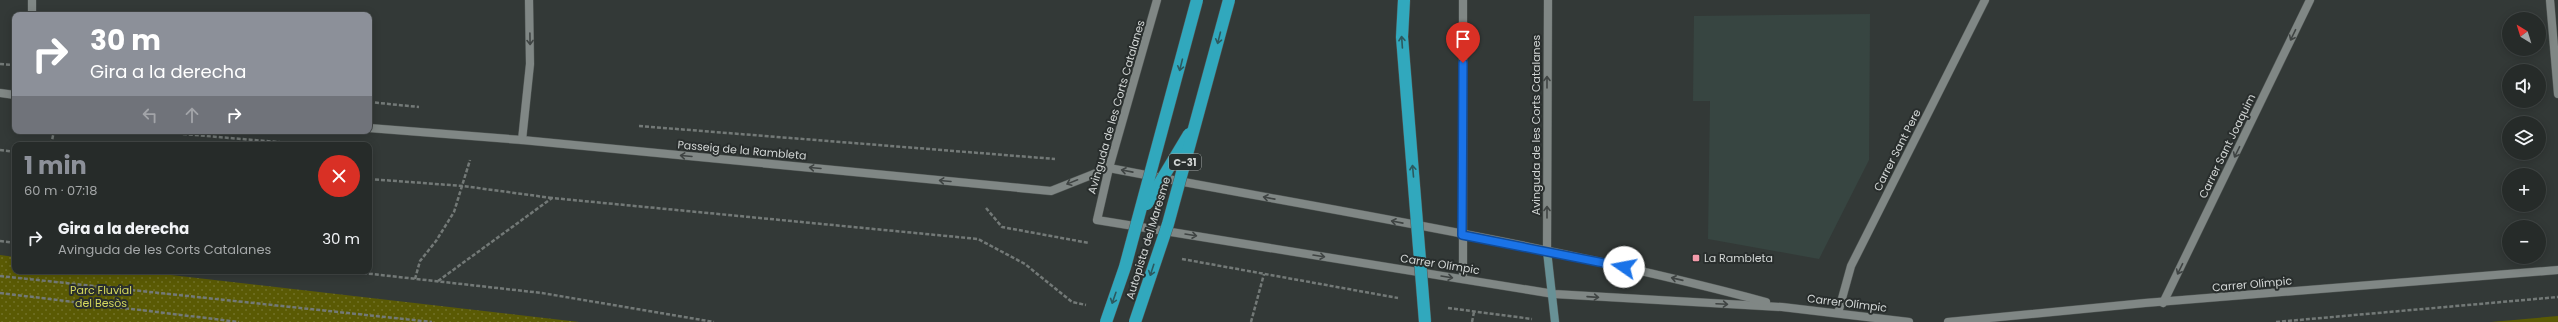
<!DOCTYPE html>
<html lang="es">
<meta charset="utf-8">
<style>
body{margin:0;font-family:Poppins,sans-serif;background:#2e3331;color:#f1f3f6;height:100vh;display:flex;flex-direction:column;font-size:15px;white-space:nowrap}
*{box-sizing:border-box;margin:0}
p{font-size:13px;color:#a4a7a8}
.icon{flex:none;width:22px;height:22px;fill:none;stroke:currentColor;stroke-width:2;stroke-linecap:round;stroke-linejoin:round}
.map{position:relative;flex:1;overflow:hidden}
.details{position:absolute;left:12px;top:142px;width:360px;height:132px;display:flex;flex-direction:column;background:#262b29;border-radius:8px;box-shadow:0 2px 10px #0003,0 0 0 1px #424746}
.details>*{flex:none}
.top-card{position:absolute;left:12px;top:12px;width:360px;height:122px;border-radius:8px;box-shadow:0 2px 10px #0003,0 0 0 1px #424746;background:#8c9099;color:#fff;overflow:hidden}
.needle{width:26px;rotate:322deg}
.tools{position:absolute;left:2502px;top:12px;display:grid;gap:8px}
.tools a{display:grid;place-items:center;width:44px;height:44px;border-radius:50%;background:#262b29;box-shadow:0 2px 10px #0003,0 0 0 1px #424746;font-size:20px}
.pin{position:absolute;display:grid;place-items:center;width:34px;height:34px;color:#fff;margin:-41px -17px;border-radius:50% 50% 50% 0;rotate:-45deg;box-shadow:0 0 4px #0007}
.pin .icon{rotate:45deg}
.me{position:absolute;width:44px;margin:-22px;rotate:282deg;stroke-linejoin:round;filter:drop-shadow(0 0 3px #0008)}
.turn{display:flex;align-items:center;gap:14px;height:84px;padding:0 12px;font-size:18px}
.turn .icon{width:52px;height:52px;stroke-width:2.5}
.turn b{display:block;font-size:28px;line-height:34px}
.lanes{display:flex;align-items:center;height:38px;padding:0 12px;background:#0003;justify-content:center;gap:20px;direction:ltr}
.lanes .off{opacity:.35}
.round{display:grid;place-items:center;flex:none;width:42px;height:42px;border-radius:21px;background:#2e3331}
.summary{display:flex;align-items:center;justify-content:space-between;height:68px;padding:0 12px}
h1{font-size:24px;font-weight:700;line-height:30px;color:#8c9099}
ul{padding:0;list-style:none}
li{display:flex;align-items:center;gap:12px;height:56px;padding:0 12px}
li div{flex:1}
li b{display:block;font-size:15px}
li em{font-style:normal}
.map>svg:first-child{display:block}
</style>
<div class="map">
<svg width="2558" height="322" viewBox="0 0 2558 322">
<defs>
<pattern id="grass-dots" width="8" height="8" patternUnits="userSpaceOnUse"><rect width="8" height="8" fill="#5a5a04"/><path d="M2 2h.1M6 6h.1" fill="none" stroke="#717128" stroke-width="1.8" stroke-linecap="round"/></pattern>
</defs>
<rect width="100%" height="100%" fill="#333937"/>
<path fill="#374541" d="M1870 14 1869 160 1819 259 1708 239 1710 101H1693L1694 16Z"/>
<path fill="url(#grass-dots)" d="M0 255 15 257V271H136L579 322H0Z"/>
<path fill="#5a5a04" d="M2558 316V322H2491Z"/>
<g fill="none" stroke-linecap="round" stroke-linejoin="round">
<g stroke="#515755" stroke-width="9">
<g id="street">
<path d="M32 0V15"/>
<path d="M1157 0 1109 168 1097 220 1554 294 1782 307 1909 322"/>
<path d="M1463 0V279"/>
<path d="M2550 0 2558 94"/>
<path d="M0 93 15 95"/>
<path d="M369 128 522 140 1051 191 1109 168"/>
<path d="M522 140 530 64 529 0"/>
<path d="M1109 168C1328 210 1550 244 1766 302"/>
<path d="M1547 251 1548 0"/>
<path d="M2163 303 2310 0"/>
<path d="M1838 313 1851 266 1985 0"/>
<path d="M1948 322 2145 303 2558 270"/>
</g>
</g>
<g stroke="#515755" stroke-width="9">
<path id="secondary" d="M1547 251 1555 322"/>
</g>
<g stroke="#737977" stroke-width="2.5" stroke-dasharray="4 2" stroke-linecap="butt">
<path d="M0 64 15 65"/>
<path d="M369 102 419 107"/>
<path d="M639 126 1055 159"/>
<path d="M147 131 313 145"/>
<path d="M51 145 54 131"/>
<path d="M0 150 15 152"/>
<path d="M369 179 463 186 552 198"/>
<path d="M986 208 1002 227 1089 243"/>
<path d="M0 241 15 243"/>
<path d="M1182 259 1398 298"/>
<path d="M345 271 542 293 714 322"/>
<path d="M0 276 432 322"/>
<path d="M415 279 420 261 436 241 454 212 470 160"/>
<path d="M438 281 552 198 978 239 1025 264 1072 302 1086 305"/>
<path d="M0 293 239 322"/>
<path d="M1448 308 1532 319"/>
<path d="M1251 322 1264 274"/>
<path d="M1472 322 1474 312"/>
<path d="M2276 322 2558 297"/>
</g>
<use href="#street" stroke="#808785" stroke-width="8"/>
<use href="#secondary" stroke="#689196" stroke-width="8"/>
<g stroke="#515755" stroke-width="13" stroke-linecap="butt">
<g id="highway-bridge">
<path d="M1404 0 1402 37 1425 322"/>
<path d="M1147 204 1189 134"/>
<path d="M1106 322 1125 267 1197 0"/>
<path d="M1135 322 1168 224 1229 0"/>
</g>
</g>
<use href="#highway-bridge" stroke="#31a8bd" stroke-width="12"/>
</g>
<defs><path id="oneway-shaft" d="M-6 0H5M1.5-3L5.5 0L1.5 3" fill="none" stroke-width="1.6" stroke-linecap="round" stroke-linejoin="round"/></defs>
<g stroke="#3f4443">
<use href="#oneway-shaft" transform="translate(2293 35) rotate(116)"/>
<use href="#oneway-shaft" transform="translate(530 39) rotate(89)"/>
<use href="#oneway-shaft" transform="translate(1547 82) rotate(-90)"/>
<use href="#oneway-shaft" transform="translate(2237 152) rotate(116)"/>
<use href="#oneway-shaft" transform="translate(686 156) rotate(-175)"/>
<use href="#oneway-shaft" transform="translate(815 168) rotate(-175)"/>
<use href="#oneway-shaft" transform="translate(1127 171) rotate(-169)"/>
<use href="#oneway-shaft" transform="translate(945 181) rotate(-175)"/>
<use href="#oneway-shaft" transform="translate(1072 182) rotate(158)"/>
<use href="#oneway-shaft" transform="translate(1269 198) rotate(-169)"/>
<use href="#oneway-shaft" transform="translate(1547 212) rotate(-90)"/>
<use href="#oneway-shaft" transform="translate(1397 222) rotate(-169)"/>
<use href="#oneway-shaft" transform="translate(1191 235) rotate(9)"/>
<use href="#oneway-shaft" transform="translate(1319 256) rotate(9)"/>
<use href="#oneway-shaft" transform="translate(2180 269) rotate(116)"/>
<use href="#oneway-shaft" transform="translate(1447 277) rotate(9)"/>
<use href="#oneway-shaft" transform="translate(1677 279) rotate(-167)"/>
<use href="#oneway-shaft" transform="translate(1593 297) rotate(4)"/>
<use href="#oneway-shaft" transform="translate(1722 304) rotate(3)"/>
</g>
<g stroke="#2c595f">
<use href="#oneway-shaft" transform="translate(1219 38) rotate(104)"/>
<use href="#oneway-shaft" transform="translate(1402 42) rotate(-94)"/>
<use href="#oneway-shaft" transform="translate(1181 65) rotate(104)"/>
<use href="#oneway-shaft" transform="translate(1413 171) rotate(-95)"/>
<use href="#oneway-shaft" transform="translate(1152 270) rotate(108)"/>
<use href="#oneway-shaft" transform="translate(1114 298) rotate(109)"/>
</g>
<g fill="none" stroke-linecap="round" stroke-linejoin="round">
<g stroke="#114b97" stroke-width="10">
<path id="route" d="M1463 63 1462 235 1624 267"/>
</g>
<use href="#route" stroke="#1a73e8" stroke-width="7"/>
</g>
<rect fill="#f39aa9" stroke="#292e2d" stroke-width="1.5" x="1692" y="254" width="8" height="8" rx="2"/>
<g text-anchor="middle" stroke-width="4" stroke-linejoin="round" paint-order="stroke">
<rect fill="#292e2d" stroke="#9fa4a3" stroke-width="1" x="1169" y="154" width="32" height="16" rx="3"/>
<g font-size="10" font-weight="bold" fill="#d2d6d5">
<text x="1185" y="166">C-31</text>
</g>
<g font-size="11" fill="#d2d6d5" stroke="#292e2d">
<text transform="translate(1116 107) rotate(-74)" y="4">Avinguda de les Corts Catalanes</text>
<text transform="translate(1536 125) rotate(-90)" y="4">Avinguda de les Corts Catalanes</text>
<text transform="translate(2227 146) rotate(-64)" y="4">Carrer Sant Joaquim</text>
<text transform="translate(742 150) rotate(5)" y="4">Passeig de la Rambleta</text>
<text transform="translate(1897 150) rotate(-63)" y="4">Carrer Sant Pere</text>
<text transform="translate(1148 238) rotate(-73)" y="4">Autopista del Maresme</text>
<text transform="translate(1440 264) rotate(9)" y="4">Carrer Olímpic</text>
<text transform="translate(2252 284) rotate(-5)" y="4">Carrer Olímpic</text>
<text transform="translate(1847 303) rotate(7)" y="4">Carrer Olímpic</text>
</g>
<g font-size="11" fill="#d2d6d5" stroke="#292e2d" text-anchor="start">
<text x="1704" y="262">La Rambleta</text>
</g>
<g font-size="11" fill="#d5d85d" stroke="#292e2d">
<text x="101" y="294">Parc Fluvial<tspan x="101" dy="13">del Besòs</tspan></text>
</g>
</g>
</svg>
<div class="tools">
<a><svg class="needle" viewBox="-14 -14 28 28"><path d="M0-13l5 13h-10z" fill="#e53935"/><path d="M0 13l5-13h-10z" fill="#a4a7a8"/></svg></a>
<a><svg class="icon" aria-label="sound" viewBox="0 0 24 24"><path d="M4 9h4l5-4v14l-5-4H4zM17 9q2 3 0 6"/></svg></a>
<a><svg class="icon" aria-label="layers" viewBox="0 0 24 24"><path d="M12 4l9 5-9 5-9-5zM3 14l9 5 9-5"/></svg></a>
<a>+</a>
<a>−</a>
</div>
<div class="pin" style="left:1463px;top:63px;background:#d93025"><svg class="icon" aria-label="arrive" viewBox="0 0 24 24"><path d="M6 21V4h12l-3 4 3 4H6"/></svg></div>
<svg class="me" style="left:1624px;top:267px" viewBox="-20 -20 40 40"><circle r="19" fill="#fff"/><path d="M0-13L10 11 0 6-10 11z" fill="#1a73e8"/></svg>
<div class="top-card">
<div class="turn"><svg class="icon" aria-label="right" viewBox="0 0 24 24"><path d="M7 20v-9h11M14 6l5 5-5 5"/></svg><div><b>30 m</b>Gira a la derecha</div></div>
<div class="lanes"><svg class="icon off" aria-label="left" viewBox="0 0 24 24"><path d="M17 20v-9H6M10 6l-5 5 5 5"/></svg><svg class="icon off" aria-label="ahead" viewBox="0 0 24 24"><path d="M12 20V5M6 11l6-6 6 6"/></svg><svg class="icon" aria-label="right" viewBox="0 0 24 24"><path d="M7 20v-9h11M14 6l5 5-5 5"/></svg></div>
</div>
<section class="details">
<div class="summary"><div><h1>1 min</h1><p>60 m · 07:18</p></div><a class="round" style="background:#d93025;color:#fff"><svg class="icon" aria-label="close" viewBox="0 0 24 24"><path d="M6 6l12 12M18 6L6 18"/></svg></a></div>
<ul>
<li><svg class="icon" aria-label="right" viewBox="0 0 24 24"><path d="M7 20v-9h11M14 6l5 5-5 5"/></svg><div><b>Gira a la derecha</b><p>Avinguda de les Corts Catalanes</p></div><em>30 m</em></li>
</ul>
</section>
</div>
